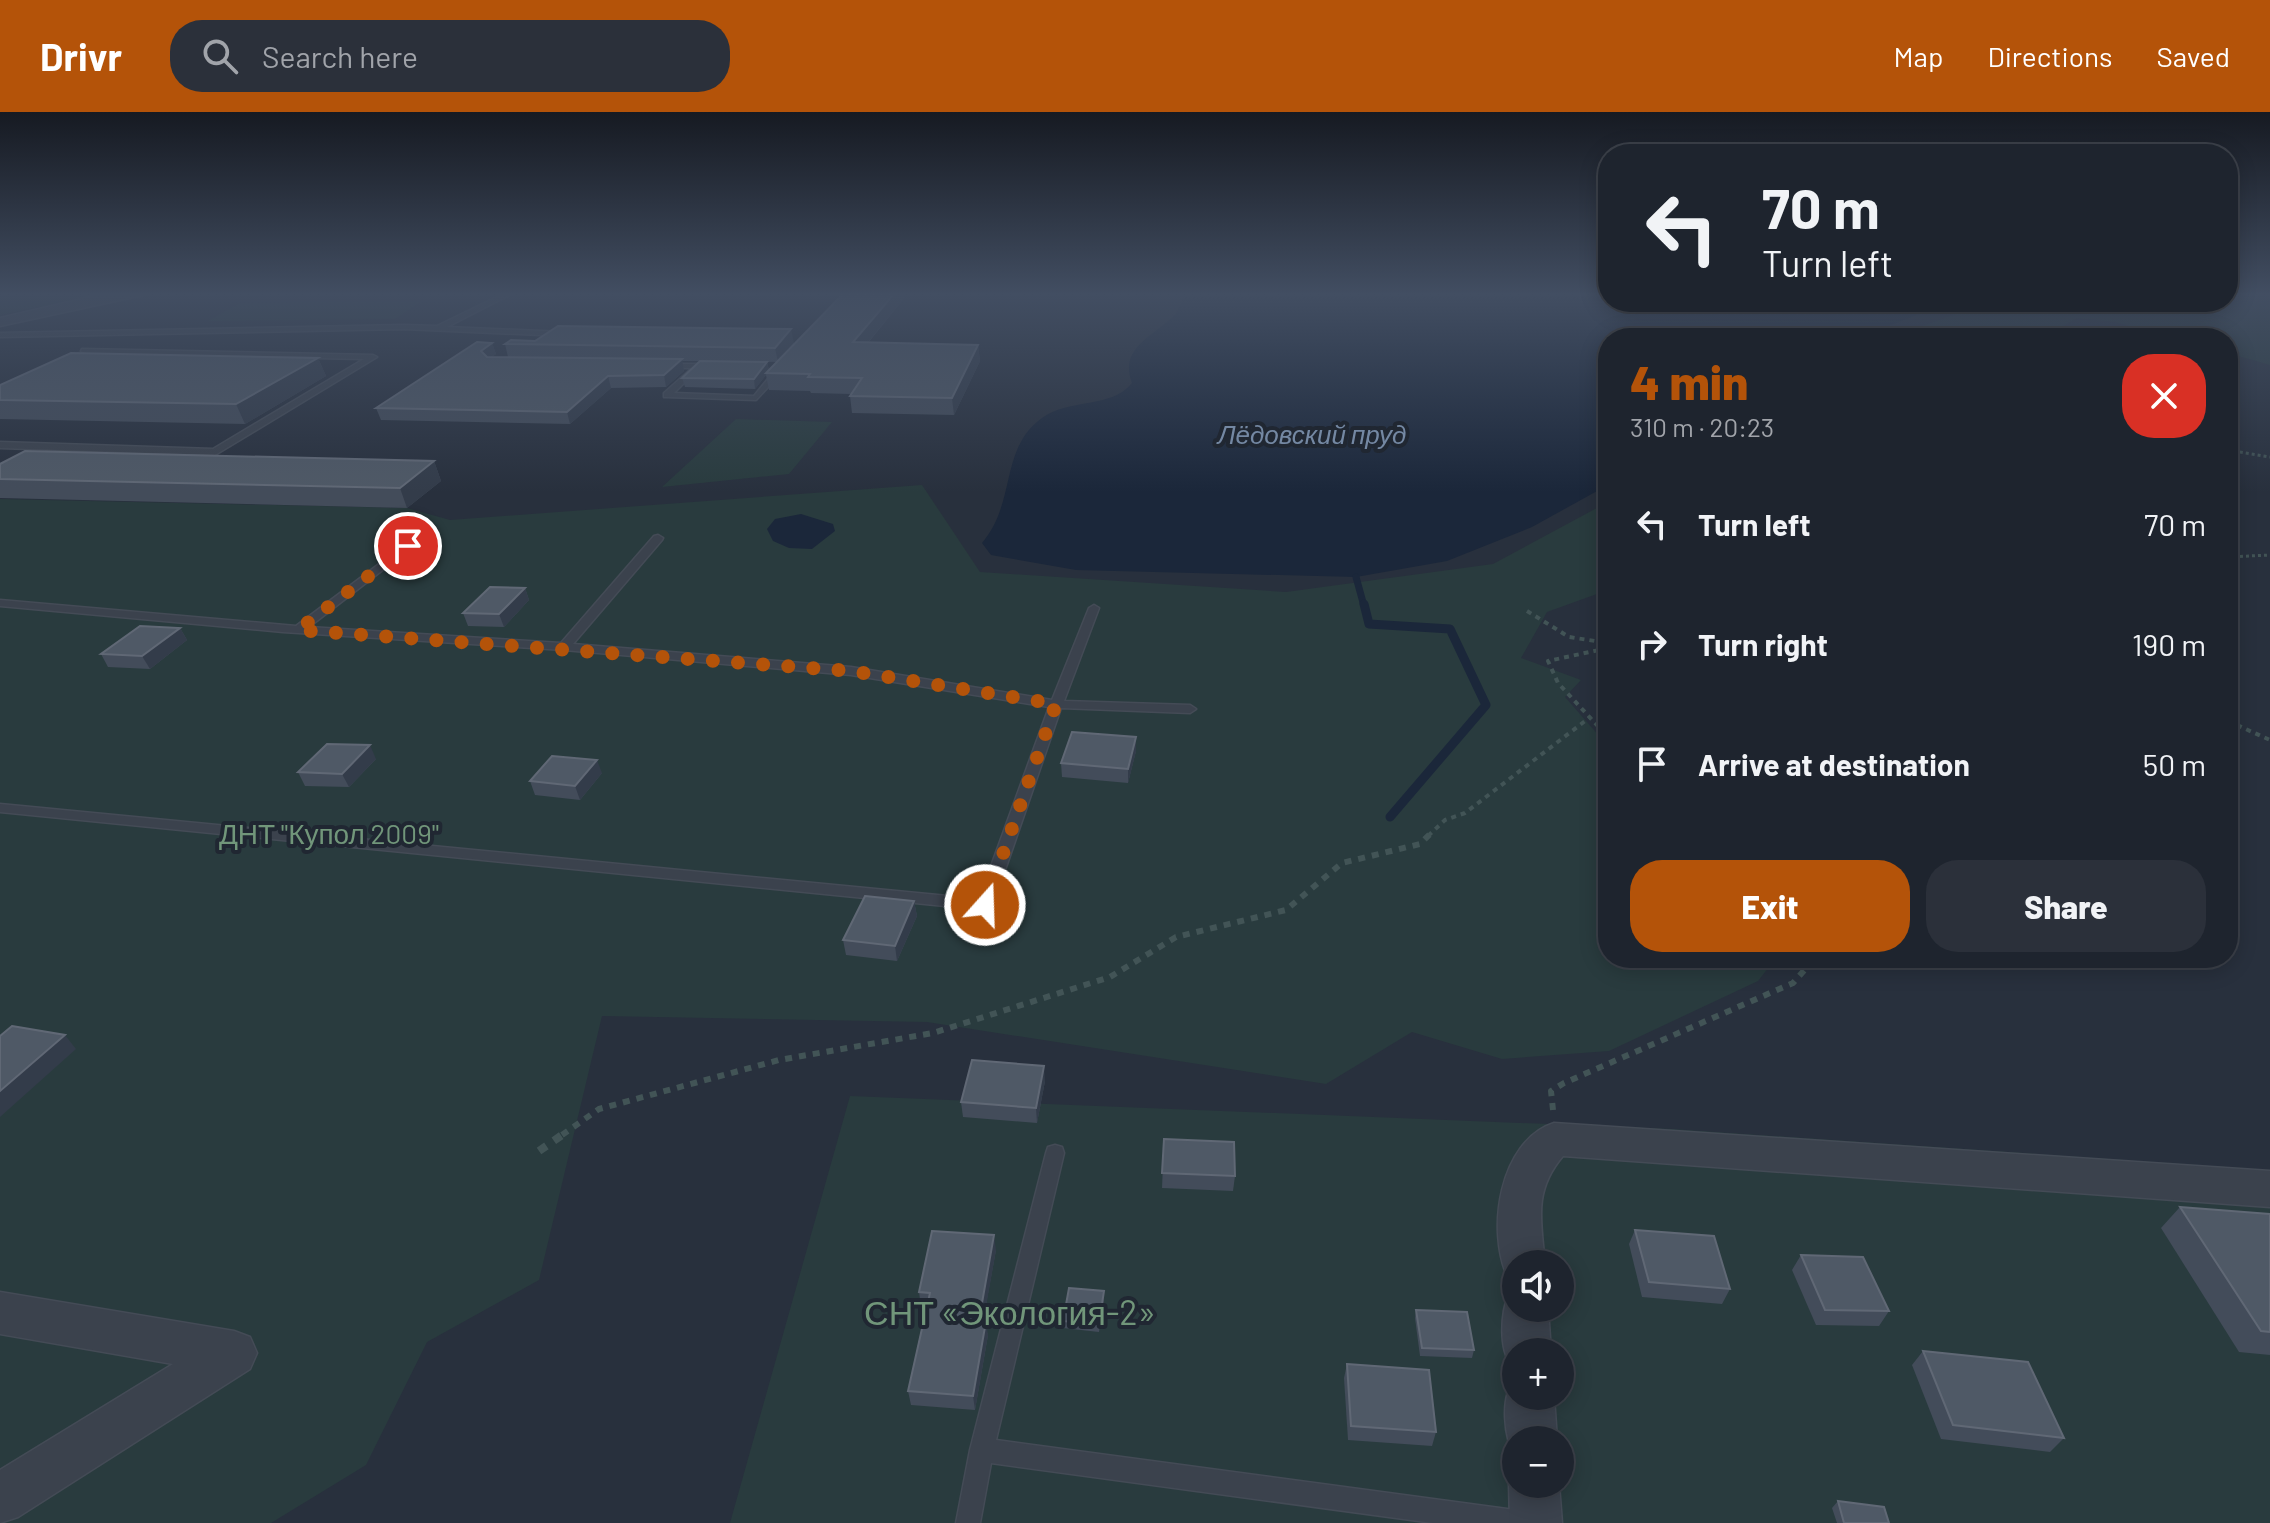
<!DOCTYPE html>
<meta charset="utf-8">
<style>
body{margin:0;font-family:Barlow,sans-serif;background:#2b303a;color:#f1f3f6;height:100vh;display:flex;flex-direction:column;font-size:30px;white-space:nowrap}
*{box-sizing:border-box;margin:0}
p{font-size:26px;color:#a1a4aa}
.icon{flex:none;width:44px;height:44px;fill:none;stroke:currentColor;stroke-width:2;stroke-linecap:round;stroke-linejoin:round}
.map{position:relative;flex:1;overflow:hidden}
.side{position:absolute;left:1598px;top:216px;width:640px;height:640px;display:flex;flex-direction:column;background:#1e242e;border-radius:32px;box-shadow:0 4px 20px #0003,0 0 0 2px #3c414a}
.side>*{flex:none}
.guide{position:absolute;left:1598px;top:32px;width:640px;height:168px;border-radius:32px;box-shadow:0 4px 20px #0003,0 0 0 2px #3c414a;background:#1e242e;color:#f1f3f6;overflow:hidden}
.fabs{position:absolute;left:1502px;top:1138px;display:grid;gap:16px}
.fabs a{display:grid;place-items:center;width:72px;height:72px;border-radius:50%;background:#1e242e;box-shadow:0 4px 20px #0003,0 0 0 2px #3c414a;font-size:40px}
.pin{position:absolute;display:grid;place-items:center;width:68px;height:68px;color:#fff;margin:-34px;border:4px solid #fff;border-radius:50%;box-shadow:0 2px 8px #0007}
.me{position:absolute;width:88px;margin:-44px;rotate:20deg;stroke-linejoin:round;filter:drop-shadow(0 0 6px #0008)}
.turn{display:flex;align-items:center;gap:28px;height:168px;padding:0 32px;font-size:36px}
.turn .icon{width:104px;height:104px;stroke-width:2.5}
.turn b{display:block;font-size:56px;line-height:68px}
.round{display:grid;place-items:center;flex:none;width:84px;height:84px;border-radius:32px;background:#2b303a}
.overview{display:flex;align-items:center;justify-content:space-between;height:136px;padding:0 32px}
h1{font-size:48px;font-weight:800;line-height:60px;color:#b45309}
.primary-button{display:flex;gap:16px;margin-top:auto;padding:16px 32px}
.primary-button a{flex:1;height:92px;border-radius:32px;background:#b45309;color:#fff;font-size:32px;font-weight:800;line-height:92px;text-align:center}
.primary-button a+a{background:#2b303a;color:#f1f3f6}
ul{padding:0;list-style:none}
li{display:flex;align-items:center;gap:24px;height:120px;padding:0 32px}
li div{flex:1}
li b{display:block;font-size:30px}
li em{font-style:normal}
header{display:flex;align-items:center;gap:48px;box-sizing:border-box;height:112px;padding:0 40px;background:#b45309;color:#fff}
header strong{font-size:38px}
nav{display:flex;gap:44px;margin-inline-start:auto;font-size:28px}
.search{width:560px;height:72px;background:#2b303a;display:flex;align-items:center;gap:20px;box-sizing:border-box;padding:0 28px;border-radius:32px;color:#a1a4aa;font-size:30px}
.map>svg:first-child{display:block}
</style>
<header>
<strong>Drivr</strong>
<div class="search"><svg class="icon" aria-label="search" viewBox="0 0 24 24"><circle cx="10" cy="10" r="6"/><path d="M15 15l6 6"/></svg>Search here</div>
<nav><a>Map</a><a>Directions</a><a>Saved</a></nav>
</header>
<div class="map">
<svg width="2270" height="1411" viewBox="0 0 2270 1411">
<rect width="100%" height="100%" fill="#28303d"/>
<g fill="#293b3e" fill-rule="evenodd">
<path d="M0 182H100L0 203Z"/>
<path d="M2228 182H2270V253L2228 241V226H2173L2115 210 2077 206 2042 226H1890L1958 201 1976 190H2228Z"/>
<path d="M422 189 395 207 208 209 240 191Z"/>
<path d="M736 307 832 310 789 362 662 375Z"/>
<path d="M922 373 980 460 1286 480 1493 452 1608 390V478L1547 500 1521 546 1581 568 1565 585 1608 634V846H1776L1758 869 1609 939 1502 947 1412 920 1326 972 927 910 602 904 539 1168 427 1230 366 1353 271 1411H0V387L407 396 450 408Z"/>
<path d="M850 984 1672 1017 2270 1058V1411H730ZM1516 1152H1560V1196H1516ZM1516 1240H1560V1284H1516ZM1516 1328H1560V1372H1516Z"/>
</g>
<g fill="#1b273a">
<path d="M1185 182H1608V190H1951L1857 226H1608V373L1532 415 1447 449 1356 465 1076 458 991 443 982 431C1017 390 999 337 1042 306 1070 286 1111 297 1132 271 1119 237 1151 225 1173 205 1179 200 1181 189 1185 182Z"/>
<path d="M801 402 833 412 835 419 812 437 789 436 773 429 767 417 775 407Z"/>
</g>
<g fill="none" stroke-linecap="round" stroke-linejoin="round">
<path stroke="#1b273a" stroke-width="7" d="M1356 465 1364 494"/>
<path stroke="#1b273a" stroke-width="9" d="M1364 492 1369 512 1450 517 1486 593 1390 705"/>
<g stroke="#444b56" stroke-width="3">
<g id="service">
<path d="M503 182H511L447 215 564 220 568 222 564 224 404 217 0 225V221L404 213 437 214Z"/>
<path d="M832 182H852L849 184Z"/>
<path d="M82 237 373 243 377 245 215 343 0 336V330L213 337 364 247 85 241 81 239Z"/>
<path d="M664 252H711L715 254 699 256 674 281 754 284 776 257 783 259 756 288 667 285H664V281L692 256H661V252Z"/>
<path d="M430 414 433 415V419L309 515 561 531 654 424 658 423 663 426 662 428 573 532 851 555 1052 588 1089 496 1094 493 1099 496 1064 589 1190 593 1196 597 1190 601 1061 596 993 793 990 797 985 798 0 700V692L979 787 1049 595 851 563 564 538 283 520 0 494V488L296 514Z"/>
<path d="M1055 1033 1062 1035 1064 1041 996 1328 1522 1399 1531 1402 1534 1411H1433L991 1351 980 1411H956L970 1338 1046 1041 1048 1035Z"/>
</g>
</g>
<g stroke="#444b56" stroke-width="3">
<g id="minor">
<path d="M148 182 0 214V206L99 183Z"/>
<path d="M1554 1011 2270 1059V1095L1563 1044C1533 1079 1541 1109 1545 1152H1516V1169L1508 1166C1486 1119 1499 1029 1554 1011Z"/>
<path d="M1516 1179V1196H1548L1551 1240H1516V1257C1497 1244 1501 1200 1509 1181Z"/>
<path d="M0 1180 234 1219 250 1225 257 1241 250 1257 18 1405 0 1411V1358L173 1252 0 1222Z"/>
<path d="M1516 1266V1284H1554L1557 1328H1516V1346C1504 1327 1499 1284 1516 1266Z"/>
<path d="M1516 1354V1372H1559L1562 1411H1510L1509 1372Z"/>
</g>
</g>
<g stroke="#425456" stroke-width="3" stroke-dasharray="3 3" stroke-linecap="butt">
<path d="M2228 338 2270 345"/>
<path d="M2228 445 2270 443"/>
</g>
<g stroke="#425456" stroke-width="4" stroke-dasharray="5 5" stroke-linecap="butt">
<path d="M1527 499 1569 525 1608 531"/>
<path d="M1608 536 1548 549 1558 571 1608 625"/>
<path d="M2228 609 2270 628"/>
<path d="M1428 724 1445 708 1465 701 1589 606"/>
</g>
<g stroke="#425456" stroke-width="6" stroke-dasharray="7 7" stroke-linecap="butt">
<path d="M1553 998 1551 979 1564 971 1793 871 1815 846"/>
<path d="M562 1023 599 997 779 948 933 921 1110 865 1176 825 1286 798 1342 751 1420 732 1430 722"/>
</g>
<path stroke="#425456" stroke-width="8" stroke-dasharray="9 9" stroke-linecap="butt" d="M539 1039 565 1021"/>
<use href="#service" fill="#3b424d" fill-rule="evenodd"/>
<use href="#minor" fill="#3b424d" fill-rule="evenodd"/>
</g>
<g fill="#434c5a">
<path d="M843 182H906V184L868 231 978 233 980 249 954 303 852 301 850 284 851 282 811 281 810 279 769 278 766 263 755 277 685 275 682 266 767 250 769 258 777 250 682 249 684 259 666 275 611 276 570 312 381 308 376 296 492 231 496 242 492 245H508L505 232 794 231 782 245Z"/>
<path d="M318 246 326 264 245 312 0 307V273Z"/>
<path d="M434 349 441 369 407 396 0 386V352Z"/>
<path d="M525 476 529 488 504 515 468 514 463 501Z"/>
<path d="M180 516 187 528 150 557 108 555 101 542Z"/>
<path d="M1136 639 1128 671 1062 665 1061 651Z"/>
<path d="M376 647 349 675 305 674 298 660Z"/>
<path d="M602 661 580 688 535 683 530 669Z"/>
<path d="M914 789 917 804 897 849 846 843 843 828Z"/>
<path d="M1045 969 1037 1011 963 1005 961 990Z"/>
<path d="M1164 1027 1235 1064 1233 1079 1162 1076Z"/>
<path d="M2180 1095 2270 1102V1243L2239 1240 2161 1116Z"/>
<path d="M1635 1118 1730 1177 1722 1192 1642 1185 1629 1132Z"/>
<path d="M996 1138 983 1209 988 1223 975 1298 911 1293 908 1279 926 1195H921L919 1180Z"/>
<path d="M1801 1143 1889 1199 1879 1214 1816 1213 1792 1158Z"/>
<path d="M1104 1187 1099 1220 1063 1216V1209Z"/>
<path d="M1416 1198 1474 1238 1472 1246 1420 1244 1415 1206Z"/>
<path d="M1923 1239 2064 1326 2050 1340 1941 1327 1912 1253Z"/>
<path d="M1347 1252 1436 1320 1432 1334 1348 1328 1344 1266Z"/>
<path d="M1838 1389 1889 1411H1837L1832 1396Z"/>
</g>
<g fill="#333c4a">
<path d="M894 182H906V184L855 246 853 230Z"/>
<path d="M791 217 794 231 778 250 775 236Z"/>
<path d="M492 231 496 242 484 250 481 239Z"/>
<path d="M978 233 980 249 954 303 952 286Z"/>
<path d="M318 246 326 264 245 312 236 292Z"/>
<path d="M682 247 684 259 666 275 664 263Z"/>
<path d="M767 250 769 260 766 261V263L755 277 754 267Z"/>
<path d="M608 264 611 276 570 312 567 300Z"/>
<path d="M434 349 441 369 407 396 400 376Z"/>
<path d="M525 476 529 488 504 515 499 502Z"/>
<path d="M180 516 187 528 150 557 142 544Z"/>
<path d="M1136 625V639L1128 671V657Z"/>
<path d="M370 633 376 647 349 675 342 662Z"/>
<path d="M597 648 602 661 580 688 575 674Z"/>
<path d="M914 789 917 804 897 849 895 834Z"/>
<path d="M65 923 76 937 0 1005V979Z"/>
<path d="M1044 954 1045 969 1037 1011 1036 996Z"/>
<path d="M994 1123 996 1138 981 1223 979 1208Z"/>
<path d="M1104 1179V1187L1099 1220V1212Z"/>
<path d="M986 1209 988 1223 975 1298 973 1284Z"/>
</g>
<g fill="#4f5966" stroke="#606875" stroke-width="2">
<path d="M843 182H894L853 230 978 233 952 286 850 284 862 266 808 265 810 262 766 261Z"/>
<path d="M558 214 791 217 775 236 505 232 511 228 535 229Z"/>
<path d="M477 230 492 231 481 239 487 245 682 247 664 263 608 264 567 300 376 296Z"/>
<path d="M71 241 318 246 236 292 0 288V273Z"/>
<path d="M700 249 767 250 754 267 682 266Z"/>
<path d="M25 339 434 349 400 376 0 367V352Z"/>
<path d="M490 475 525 476 499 502 463 501Z"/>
<path d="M140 514 180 516 142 544 101 542Z"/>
<path d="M1072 620 1136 625 1128 657 1061 651Z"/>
<path d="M327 632 370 633 342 662 298 660Z"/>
<path d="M552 644 597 648 575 674 530 669Z"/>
<path d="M865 784 914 789 895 834 843 828Z"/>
<path d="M12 914 65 923 0 979V924Z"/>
<path d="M972 948 1044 954 1036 996 961 990Z"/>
<path d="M1164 1027 1234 1030 1235 1064 1162 1061Z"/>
<path d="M2180 1095 2270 1102V1220L2261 1219Z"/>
<path d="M1635 1118 1714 1124 1730 1177 1649 1170Z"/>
<path d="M932 1119 994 1123 979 1208 986 1209 973 1284 908 1279 930 1181 919 1180Z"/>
<path d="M1801 1143 1863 1145 1889 1199 1825 1198Z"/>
<path d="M1069 1176 1104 1179 1099 1212 1063 1209Z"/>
<path d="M1416 1198 1467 1200 1474 1238 1422 1236Z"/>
<path d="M1923 1239 2028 1250 2064 1326 1953 1313Z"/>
<path d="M1347 1252 1429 1258 1436 1320 1351 1314Z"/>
<path d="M1838 1389 1884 1395 1889 1411H1844Z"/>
</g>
<linearGradient id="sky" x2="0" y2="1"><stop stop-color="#161a22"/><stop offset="0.48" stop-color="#424e62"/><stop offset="1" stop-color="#424e62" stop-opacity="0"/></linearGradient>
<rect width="2270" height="380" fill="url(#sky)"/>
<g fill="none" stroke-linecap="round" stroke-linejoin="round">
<path stroke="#b45309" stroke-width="14" stroke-dasharray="0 25.2" d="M408 434 298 518 851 559 1056 592 985 793"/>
</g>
<g text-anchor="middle" stroke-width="8" stroke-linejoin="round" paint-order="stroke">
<g font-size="26" font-style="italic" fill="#7488a3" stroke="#202732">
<text x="1312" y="332">Лёдовский пруд</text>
</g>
<g font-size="28" fill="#71967a" stroke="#202732">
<text x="329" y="732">ДНТ "Купол 2009"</text>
</g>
<g font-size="34" fill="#71967a" stroke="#202732">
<text x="1010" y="1213">СНТ «Экология-2»</text>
</g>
</g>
</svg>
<div class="fabs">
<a><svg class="icon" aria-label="sound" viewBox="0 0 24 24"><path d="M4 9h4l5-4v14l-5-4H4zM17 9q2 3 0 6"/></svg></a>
<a>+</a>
<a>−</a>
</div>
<div class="pin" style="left:408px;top:434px;background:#d93025"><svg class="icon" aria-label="arrive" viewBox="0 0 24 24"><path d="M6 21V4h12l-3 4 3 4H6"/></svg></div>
<svg class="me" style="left:985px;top:793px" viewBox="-20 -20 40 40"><circle r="17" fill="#b45309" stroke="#fff" stroke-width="3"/><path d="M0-11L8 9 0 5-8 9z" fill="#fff"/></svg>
<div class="guide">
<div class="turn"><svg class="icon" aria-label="left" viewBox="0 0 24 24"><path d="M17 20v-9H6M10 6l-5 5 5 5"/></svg><div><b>70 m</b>Turn left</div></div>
</div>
<section class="side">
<div class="overview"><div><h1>4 min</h1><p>310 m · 20:23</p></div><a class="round" style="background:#d93025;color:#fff"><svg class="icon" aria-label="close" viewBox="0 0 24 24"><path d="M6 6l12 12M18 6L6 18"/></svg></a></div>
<ul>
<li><svg class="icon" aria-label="left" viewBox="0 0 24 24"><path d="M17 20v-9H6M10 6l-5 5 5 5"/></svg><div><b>Turn left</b></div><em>70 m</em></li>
<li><svg class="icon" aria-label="right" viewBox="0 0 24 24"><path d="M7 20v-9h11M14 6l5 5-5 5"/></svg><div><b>Turn right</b></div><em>190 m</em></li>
<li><svg class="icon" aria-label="arrive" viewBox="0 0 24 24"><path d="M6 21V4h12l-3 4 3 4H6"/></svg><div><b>Arrive at destination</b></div><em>50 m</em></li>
</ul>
<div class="primary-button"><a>Exit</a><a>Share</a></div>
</section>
</div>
